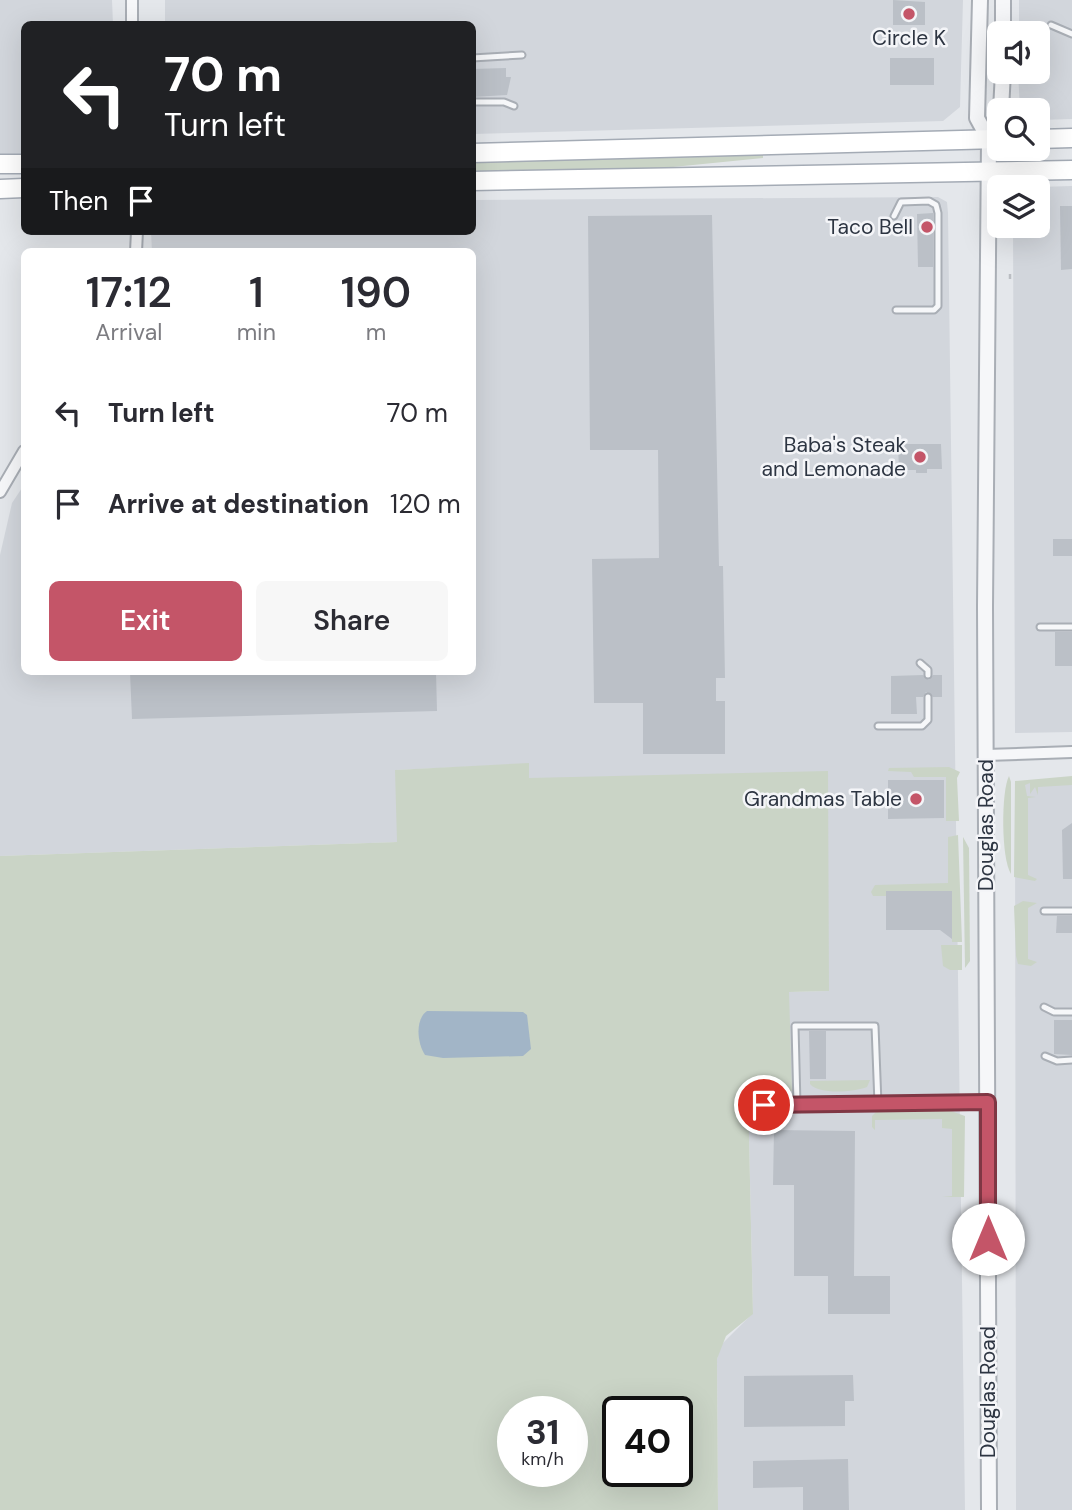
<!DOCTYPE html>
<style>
body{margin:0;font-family:"DM Sans",sans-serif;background:#f7f7f7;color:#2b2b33;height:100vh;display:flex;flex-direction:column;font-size:26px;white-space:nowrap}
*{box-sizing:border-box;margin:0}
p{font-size:23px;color:#7c7c81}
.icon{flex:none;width:38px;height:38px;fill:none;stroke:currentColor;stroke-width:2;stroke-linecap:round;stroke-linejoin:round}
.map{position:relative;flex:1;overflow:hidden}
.side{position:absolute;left:21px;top:248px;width:455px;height:427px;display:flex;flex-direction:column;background:#fff;border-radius:10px;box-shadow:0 7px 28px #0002}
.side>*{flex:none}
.top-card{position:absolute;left:21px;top:21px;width:455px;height:214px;border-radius:10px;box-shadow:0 7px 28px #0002;background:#202124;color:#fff;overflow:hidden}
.buttons{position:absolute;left:987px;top:21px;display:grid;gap:14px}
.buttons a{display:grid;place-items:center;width:63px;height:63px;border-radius:10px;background:#fff;box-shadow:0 7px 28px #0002;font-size:35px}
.speed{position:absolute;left:497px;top:1396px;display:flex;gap:14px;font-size:35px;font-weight:700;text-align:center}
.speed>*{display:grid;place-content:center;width:91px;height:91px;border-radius:50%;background:#fff;box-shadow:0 7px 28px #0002;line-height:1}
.speed small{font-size:18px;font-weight:400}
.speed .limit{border:4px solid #111;border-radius:10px;background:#fff;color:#111}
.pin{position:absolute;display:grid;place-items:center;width:60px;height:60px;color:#fff;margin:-30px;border:4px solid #fff;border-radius:50%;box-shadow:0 2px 7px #0007}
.me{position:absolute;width:77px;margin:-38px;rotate:0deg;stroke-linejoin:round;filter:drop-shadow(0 0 5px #0008)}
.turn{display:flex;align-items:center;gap:24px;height:147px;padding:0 28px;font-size:32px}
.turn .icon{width:91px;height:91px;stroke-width:2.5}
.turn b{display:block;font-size:49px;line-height:60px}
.then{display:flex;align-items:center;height:66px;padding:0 28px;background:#0003;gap:14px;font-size:26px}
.eta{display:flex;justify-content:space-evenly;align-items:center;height:119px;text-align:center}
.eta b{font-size:42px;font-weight:600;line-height:49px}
.cta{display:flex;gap:14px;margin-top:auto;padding:14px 28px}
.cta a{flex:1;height:80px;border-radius:10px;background:#c45568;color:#fff;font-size:28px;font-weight:600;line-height:80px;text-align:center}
.cta a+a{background:#f7f7f7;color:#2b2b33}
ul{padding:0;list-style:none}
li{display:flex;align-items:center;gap:21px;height:91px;padding:0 28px}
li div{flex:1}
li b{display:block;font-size:26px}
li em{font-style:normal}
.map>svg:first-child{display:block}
</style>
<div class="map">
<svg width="1072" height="1510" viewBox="0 0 1072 1510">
<rect width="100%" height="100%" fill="#e4e7eb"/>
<g fill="#d2d6dc">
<path d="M0 0H112L113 24H24V158H0Z"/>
<path d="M165 0H963L960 107 943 121 473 134 472 24H165Z"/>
<path d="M1019 0H1072V119L1038 120V110H1020L1018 72H1038V33H1019Z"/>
<path d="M1072 186V732L1015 733 1013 226H1038V187Z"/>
<path d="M938 197 947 202 948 213 965 1510H718L717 1359 720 1346 753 1313 748 1092 789 992 829 991 529 778 528 764 396 770 398 842 0 856V555L12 503 24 485V672H472V252H152L151 231H472L473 200Z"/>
<path d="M1072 777V1510H1016L1015 782Z"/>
</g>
<g fill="#cad4c6" fill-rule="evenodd">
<path d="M763 154V158L633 171 473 172 472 162Z"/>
<path d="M529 763V778L828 771 829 991 789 992 792 1091 748 1092 753 1314 726 1336 717 1359 718 1510H0V856L397 842 395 770ZM513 1412H572V1472H513ZM618 1412H677V1472H618Z"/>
<path d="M949 767 960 772 957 778 959 821H946V777H914L911 772 888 771 889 768Z"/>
<path d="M1009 776 1011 782V874C1001 859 1001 791 1009 776Z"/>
<path d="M1072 776V785L1038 787V795L1035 787 1030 794V783L1025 785 1027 796 1036 797 1028 798V875L1037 879 1035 881 1014 877 1015 781Z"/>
<path d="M958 835 962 942H952L951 891H886V896H873L871 892 875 885 948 883V837Z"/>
<path d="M963 837 969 848 970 961 965 968Z"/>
<path d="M1023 901 1037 903 1028 908V959L1037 962 1031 966 1018 964 1016 956 1014 906Z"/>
<path d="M941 945H962V970H950L943 966Z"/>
<path d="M870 1080 867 1087C854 1092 819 1095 810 1084V1081Z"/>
<path d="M948 1110 965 1116 964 1197H942L952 1196V1129L942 1128V1119L875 1120V1130L872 1127V1116L876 1112Z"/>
</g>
<path fill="#a2b5c7" d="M427 1011 523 1012 527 1015 531 1049 523 1056 443 1058 425 1055C417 1043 415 1019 427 1011Z"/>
<g fill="#bbc0c7">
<path d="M893 0 925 2V25H893Z"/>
<rect x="890" y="58" width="44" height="27"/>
<path d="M506 68V77H511L507 95 472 97V69Z"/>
<path d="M1060 206H1072V269L1061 270Z"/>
<path d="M933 213V267H918L917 214Z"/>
<path d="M712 215 719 566H723L725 678H716V701H725V754H643V703H594L592 559 659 558 658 450H590L588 216Z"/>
<path d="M898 444H941L942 469H927V473H916V470H899Z"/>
<rect x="1053" y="539" width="19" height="17"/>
<rect x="1055" y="632" width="17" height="34"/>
<path d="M130 672H436L437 711 132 719Z"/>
<path d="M923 675 929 680 933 675H942V697H933L926 692 923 697H916L917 714H891V676Z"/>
<path d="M888 780H944V818L888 819Z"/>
<path d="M1072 823V879H1063L1062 830Z"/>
<path d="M886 891H952V939L940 930H886Z"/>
<path d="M1057 916H1072V933H1056Z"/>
<path d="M1054 1020H1072V1055L1054 1054Z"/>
<path d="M809 1031H826V1079H810Z"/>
<path d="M774 1130 855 1131 854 1276H890V1314H828V1276H794V1185H773Z"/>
<path d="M853 1375 854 1401H845V1426L744 1427V1376Z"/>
<path d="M848 1459 849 1510H803V1487L753 1488V1461Z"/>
</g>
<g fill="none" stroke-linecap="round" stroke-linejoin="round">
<g stroke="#a9aeb5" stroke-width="9">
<g id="service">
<path d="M1051 25 1072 34"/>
<path d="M472 58 522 55"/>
<path d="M472 102H504L514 106"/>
<path d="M894 216 901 202 929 201 936 205 938 213V306L934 310H896"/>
<path d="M1040 627H1072"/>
<path d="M920 663 928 670V675"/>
<path d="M878 726H922L928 720V697"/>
<path d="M1044 911H1072"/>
<path d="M1044 1007 1054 1012H1072"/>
<path d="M1045 1056 1057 1061 1072 1060"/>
<path d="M797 1105 795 1026H875L878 1104"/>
</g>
</g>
<g stroke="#a9aeb5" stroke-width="14">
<g id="minor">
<path d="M132 0V24"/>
<path d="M136 252 137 231"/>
<path d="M0 492 24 451"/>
<path d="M986 755 1072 752"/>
<path d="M764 1105 988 1102"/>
</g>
</g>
<g stroke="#a9aeb5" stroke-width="18">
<g id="tertiary">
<path d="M980 0 977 118 989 140"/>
<path d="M1003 33V0"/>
<path d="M1001 110 1003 72"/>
<path d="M989 1510 985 607 989 140 999 122"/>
</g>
</g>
<g stroke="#a4abb5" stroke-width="21">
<g id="primary">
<path d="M1038 139 1072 138"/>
<path d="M472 153 999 139"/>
<path d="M0 164H24"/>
<path d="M472 181 1072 170"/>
<path d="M0 189 24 188"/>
</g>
</g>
<path stroke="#babdc2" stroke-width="2.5" stroke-dasharray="5 5" stroke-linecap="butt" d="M1010 279V274"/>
<use href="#service" stroke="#f6f7f9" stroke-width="5"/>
<use href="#minor" stroke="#f6f7f9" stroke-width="10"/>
<use href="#tertiary" stroke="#f6f7f9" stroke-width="14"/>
<use href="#primary" stroke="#fff" stroke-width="18"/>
</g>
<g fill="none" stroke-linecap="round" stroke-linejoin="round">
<g stroke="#7f3744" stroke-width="18">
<path id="route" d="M764 1105 988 1102V1239"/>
</g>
<use href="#route" stroke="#c45568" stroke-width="12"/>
</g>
<g fill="#c45568" stroke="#f4f5f8" stroke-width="2.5">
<circle cx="909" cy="14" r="7"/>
<circle cx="927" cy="227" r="7"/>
<circle cx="920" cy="457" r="7"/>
<circle cx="916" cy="799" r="7"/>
</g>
<g text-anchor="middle" stroke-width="5" stroke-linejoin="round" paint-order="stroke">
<g font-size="21" fill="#2d3542" stroke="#f4f5f8" text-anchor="end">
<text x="909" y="45" text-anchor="middle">Circle K</text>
<text x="913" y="234">Taco Bell</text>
<text x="906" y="452">Baba's Steak<tspan x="906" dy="24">and Lemonade</tspan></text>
<text x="902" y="806">Grandmas Table</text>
</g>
<g font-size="21" fill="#2d3542" stroke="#f4f5f8">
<text transform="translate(986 825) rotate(-90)" y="7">Douglas Road</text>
<text transform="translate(988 1392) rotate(-90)" y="7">Douglas Road</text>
</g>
</g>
</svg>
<div class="buttons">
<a><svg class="icon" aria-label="sound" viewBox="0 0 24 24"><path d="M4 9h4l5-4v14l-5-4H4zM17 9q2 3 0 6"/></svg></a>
<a><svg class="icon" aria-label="search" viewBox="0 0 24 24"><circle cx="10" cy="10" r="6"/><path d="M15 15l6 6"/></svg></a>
<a><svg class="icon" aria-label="layers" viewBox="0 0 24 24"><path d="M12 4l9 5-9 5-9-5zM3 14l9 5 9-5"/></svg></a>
</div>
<div class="speed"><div>31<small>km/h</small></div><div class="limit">40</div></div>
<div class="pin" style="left:764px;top:1105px;background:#d93025"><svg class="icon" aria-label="arrive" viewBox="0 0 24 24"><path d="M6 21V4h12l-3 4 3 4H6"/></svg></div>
<svg class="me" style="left:988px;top:1239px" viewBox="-20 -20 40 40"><circle r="19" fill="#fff"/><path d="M0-13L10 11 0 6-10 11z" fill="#c45568"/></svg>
<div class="top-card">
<div class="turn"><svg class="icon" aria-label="left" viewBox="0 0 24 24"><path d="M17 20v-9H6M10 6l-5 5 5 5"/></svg><div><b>70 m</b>Turn left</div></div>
<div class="then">Then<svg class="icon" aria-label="arrive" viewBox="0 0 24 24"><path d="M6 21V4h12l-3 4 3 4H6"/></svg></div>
</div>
<section class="side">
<div class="eta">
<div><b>17:12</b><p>Arrival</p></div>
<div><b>1</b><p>min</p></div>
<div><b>190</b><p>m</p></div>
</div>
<ul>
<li><svg class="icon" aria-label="left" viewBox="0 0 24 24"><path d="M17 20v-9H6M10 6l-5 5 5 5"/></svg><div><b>Turn left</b></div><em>70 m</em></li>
<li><svg class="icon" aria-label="arrive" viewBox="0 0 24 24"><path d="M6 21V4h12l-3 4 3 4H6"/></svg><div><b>Arrive at destination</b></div><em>120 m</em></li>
</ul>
<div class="cta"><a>Exit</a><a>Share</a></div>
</section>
</div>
